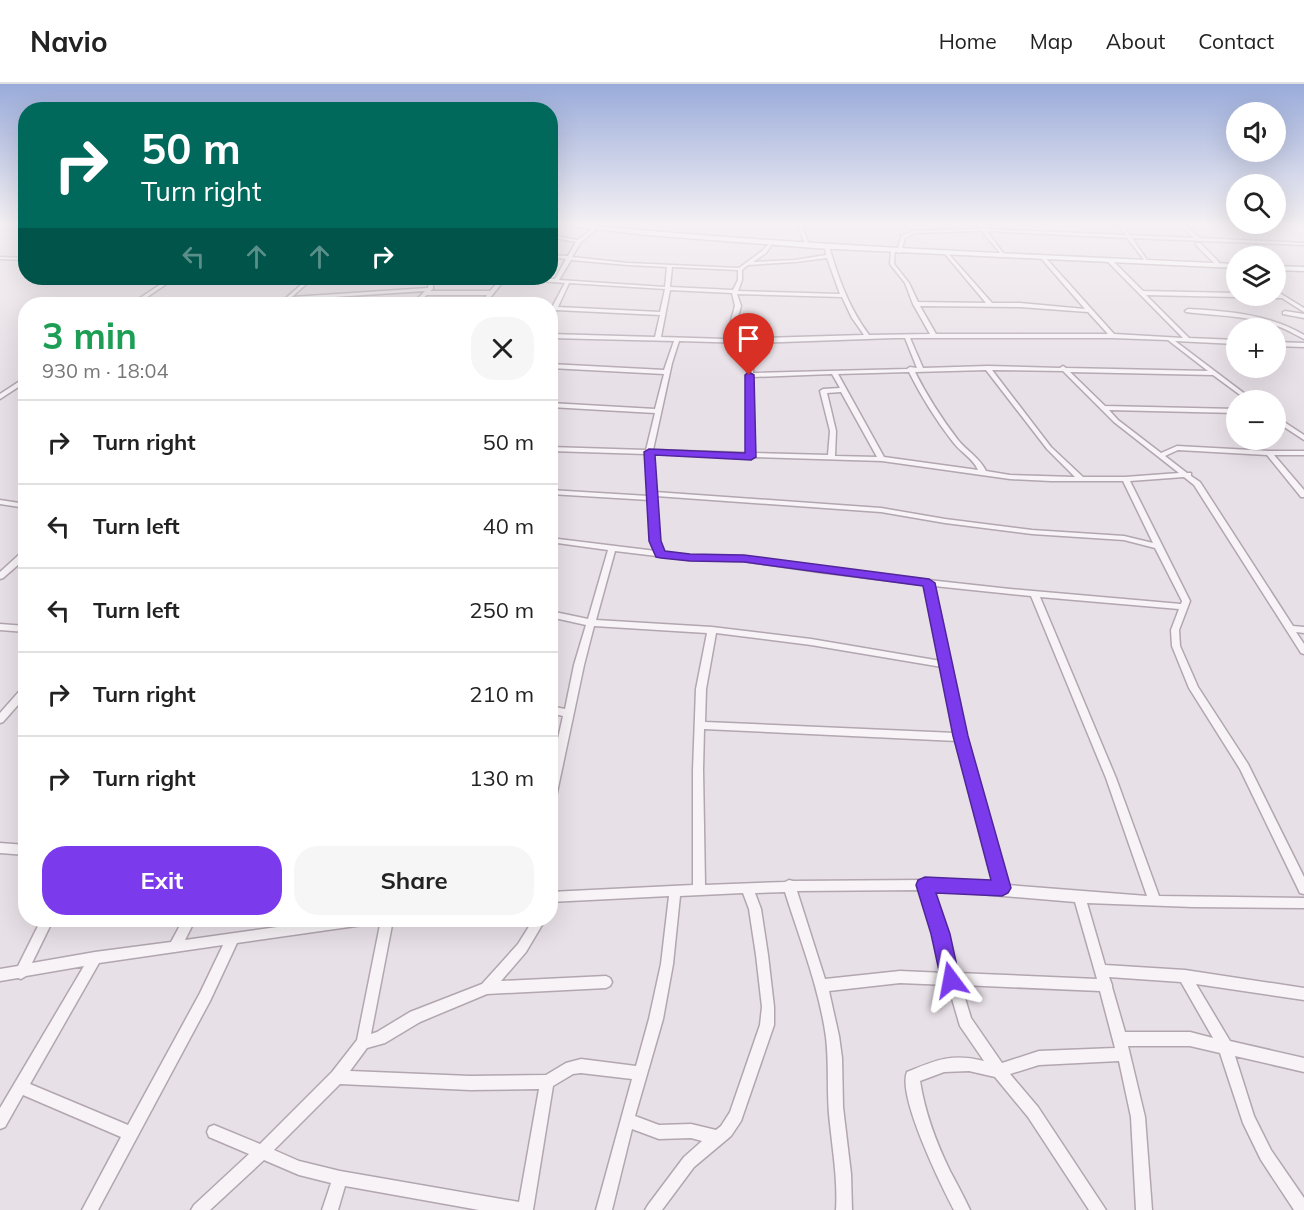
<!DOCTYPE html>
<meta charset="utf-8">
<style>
body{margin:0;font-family:Mulish,sans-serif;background:#f6f6f6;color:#222;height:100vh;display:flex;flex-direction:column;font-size:22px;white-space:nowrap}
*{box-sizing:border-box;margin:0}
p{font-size:20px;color:#767676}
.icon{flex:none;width:33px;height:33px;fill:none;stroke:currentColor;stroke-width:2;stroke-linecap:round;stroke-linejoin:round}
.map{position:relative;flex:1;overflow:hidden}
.sheet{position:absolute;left:18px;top:213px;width:540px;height:630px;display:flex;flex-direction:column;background:#fff;border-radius:24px;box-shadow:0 6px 24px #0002}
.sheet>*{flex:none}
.banner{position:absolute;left:18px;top:18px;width:540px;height:183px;border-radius:24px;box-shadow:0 6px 24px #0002;background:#00695c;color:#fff;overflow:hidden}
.fabs{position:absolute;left:1226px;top:18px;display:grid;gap:12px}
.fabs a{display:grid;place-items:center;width:60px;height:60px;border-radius:50%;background:#fff;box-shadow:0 6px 24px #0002;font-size:30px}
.pin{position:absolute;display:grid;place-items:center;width:51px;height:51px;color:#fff;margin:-62px -26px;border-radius:50% 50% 50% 0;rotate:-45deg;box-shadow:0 0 6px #0007}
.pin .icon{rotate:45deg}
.me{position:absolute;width:66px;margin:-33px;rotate:347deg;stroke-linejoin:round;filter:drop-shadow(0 0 4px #0008)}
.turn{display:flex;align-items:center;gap:21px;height:126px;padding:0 24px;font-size:27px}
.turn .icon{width:78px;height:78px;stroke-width:2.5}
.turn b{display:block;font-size:42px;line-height:51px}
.lanes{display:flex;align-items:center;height:57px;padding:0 24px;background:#0003;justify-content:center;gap:30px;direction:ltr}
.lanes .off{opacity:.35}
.round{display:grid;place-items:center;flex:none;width:63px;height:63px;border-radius:24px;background:#f6f6f6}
.overview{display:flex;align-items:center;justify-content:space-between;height:102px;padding:0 24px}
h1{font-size:36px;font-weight:700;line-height:45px;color:#1e9e55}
.cta{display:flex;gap:12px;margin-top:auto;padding:12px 24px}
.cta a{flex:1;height:69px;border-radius:24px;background:#7c3aed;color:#fff;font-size:24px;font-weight:700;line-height:69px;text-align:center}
.cta a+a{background:#f6f6f6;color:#222}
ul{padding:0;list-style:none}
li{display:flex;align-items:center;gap:18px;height:84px;padding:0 24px;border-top:2px solid #e0e0e0}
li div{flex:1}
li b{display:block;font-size:22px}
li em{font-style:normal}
header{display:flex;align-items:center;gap:36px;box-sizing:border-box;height:84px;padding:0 30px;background:#fff;border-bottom:2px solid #e0e0e0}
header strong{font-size:28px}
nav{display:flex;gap:33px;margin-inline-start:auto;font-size:21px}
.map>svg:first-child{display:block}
</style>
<header>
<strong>Navio</strong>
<nav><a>Home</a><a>Map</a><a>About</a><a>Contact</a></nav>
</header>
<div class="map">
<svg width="1304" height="1126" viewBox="0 0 1304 1126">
<rect width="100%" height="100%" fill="#e8e0e7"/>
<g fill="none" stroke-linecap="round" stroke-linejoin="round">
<g stroke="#b2a6b0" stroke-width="3">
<g id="street">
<path d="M798 141H802L809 161 805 160Z"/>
<path d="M989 141 991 143 985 145 1126 151 1119 141H1123L1130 151 1194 154 1180 141H1184L1200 154 1304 159V161L1132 154 1147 176 1145 177 1127 154 987 147 1003 169 1001 170 981 146 977 147 915 149 905 154 901 168 899 169 897 168 901 152 914 147 977 145Z"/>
<path d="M594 143 598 144 581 158 572 173 628 179 739 184 762 167 770 159 772 160 766 169 753 178 795 176 826 171 825 163 829 162C838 194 849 224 869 251L930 250 913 220 905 199 890 180 891 166 893 165 895 166 894 180 909 199 918 218 986 219 945 170 947 168 992 219H1020L1085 225 1040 173 1044 172 1114 250 1183 254 1107 177V175H1111L1143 207 1236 209V212H1238L1236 213 1146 211 1189 254 1236 256V260L1175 257 1253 316H1247L1213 291 1070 288 1105 322 1236 325V329L1109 326 1118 336 1161 369 1177 362 1269 367H1304V371H1274L1304 406V413H1301L1267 371 1178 366 1165 372 1187 389H1191V392L1200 398 1293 542 1304 543V549L1296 548 1304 560V570L1301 569 1194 401 1184 393 1130 397 1190 517 1179 546 1180 562 1198 603 1248 680 1304 793V810L1300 809 1240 685 1189 604 1172 562 1171 546 1179 525 1040 513 1116 694 1159 812 1304 814V824L1193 823 1087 819 1105 881 1185 886 1304 904V916L1196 900 1230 957 1304 974V988L1235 972 1254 1032 1271 1066 1304 1114V1126H1294L1261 1076 1243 1039 1220 969 1190 962H1128L1145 1033 1152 1126H1136L1131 1033 1119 977 1039 981 1010 990 1038 1023 1106 1126H1089L1028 1033 995 993 969 987 944 988 920 997C925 1029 936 1058 950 1087 957 1100 964 1113 970 1126H954C941 1101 897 1012 907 988 936 976 952 969 984 977L960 942 948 901 900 899 829 907 839 952 842 974 843 1023 851 1090 852 1126H836C838 1094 832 1063 829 1030 827 1005 829 979 826 953 819 903 800 856 785 808L755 809 761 825 768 871 774 923V941L741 1037 731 1052 694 1083 662 1126H645L648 1121 684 1073 702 1057 691 1054 659 1055 632 1045 612 1126H596L632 995 581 989 573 990 553 1002 533 1126H479L345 1102 338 1126H322L331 1099 299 1091 264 1076 210 1126H191L194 1121 249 1070 209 1053 207 1048 209 1043 214 1041 260 1060 332 988 357 956 381 836H393L371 950 377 948 410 928 482 900 518 860 533 836H545L526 868 501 897 606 892 610 894 612 898 610 902 606 904 487 910 420 938 385 959 367 964 350 987 470 992 546 991 566 979 581 975 636 982 649 935 661 880 669 812 550 818V808L693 801V686L696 605 707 549 594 542 584 581 555 718 554 721 550 722V691L563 632 550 629V622L565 625 574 581 586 541 550 533V527L588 535 608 466 550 458V454L656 467 651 457 649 416 550 410V406L648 412 646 370 550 367V363L646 366 655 329 550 323V319L655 325 664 290 550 284V280L664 286 674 257 550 254V250L655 253 660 231 556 226 550 234V227L565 199 514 195 512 194 555 195 566 175 550 173V171L568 172 576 158 550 153V151L578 156ZM827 174 840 210 738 207 742 196V186L748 181 795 178ZM571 176 628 181 667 183 665 203 559 196ZM672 183 738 186V196L733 206 670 203ZM569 199 665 205 660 228 558 223ZM670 206 732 209 735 222 726 255 661 253ZM737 210 842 213 852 234 864 251 732 255 741 222ZM920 222 1020 223 1088 228 1108 250H936ZM894 254H905L917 284 910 283 907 285 753 289V259ZM910 254H1112L1168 256 1208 287 1066 284 1063 282 1060 284 988 282 923 284ZM679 257 747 259V290L746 291 747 292 748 369 653 366 672 279ZM986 286 1047 365 1075 393 1010 391 986 387C980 374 967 367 958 356 942 335 927 312 915 288ZM992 286 1063 287 1114 338 1179 389 1125 393H1083L1051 363ZM909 288C921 312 936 336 953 358 960 368 973 374 978 386L884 373 838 290ZM832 290 840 304 823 305 820 307 830 347 828 371 754 369 753 293ZM841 308 877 373 835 372 836 347 827 309ZM653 370 748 373 751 375 754 373 882 377 1010 395 1051 397H1123L1153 459 1124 452 1032 446 945 435 881 424 655 408ZM656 412 881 428 945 439 1032 450 1124 456 1155 464 1182 517 1181 520 1010 505 819 484 744 473 690 472 664 468 659 457ZM615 467 690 476 744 477 819 488 925 501 941 577 811 555 712 543 596 536ZM934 502 1031 512 1106 694 1147 812 1007 801 966 653ZM716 549 811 561 942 583 955 649 705 638 706 605ZM704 645 957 657 995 800 925 796 793 797 789 796 785 798 705 801 703 686ZM921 806 945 889 900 887 825 895 797 807ZM932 806 1075 818 1097 895 957 889ZM743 809 749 825 756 871 762 923 760 941 730 1028 721 1042 716 1046 691 1040 659 1041 635 1032 663 935 673 880 680 812ZM1109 893 1181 898 1213 954 1190 948H1125L1112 903V901ZM961 901 1100 907 1115 964 1039 967 1002 979 971 934ZM340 1000 470 1006 539 1005 519 1118 340 1087 299 1077 274 1066Z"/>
<path d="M1196 159H1200L1219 178V180H1215L1196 161Z"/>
<path d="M0 173 26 174V176L0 175Z"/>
<path d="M170 194H175L137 220H131Z"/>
<path d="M309 194H313L292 213 428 204 429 194H433V205L430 207H490L502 194H506L485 220H480L487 211H427L416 220H412L425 207 288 216 284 220H279Z"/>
<path d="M1278 208 1304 224V228L1282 214H1243L1240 212 1277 211 1275 210Z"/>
<path d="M1188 225C1227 227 1269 230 1304 251V255C1294 250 1285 244 1274 241 1245 231 1216 232 1186 228L1185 227Z"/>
<path d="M1285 227 1304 230V234L1283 230V228Z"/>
<path d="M1275 258 1304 259V263L1275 262Z"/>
<path d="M26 293V298L0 315V310Z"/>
<path d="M1275 332 1304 351V356L1275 337Z"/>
<path d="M0 416 26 420V424L0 420Z"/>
<path d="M23 467H26V474L3 494 0 495V488Z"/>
<path d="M0 540 26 542V548L0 546Z"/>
<path d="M26 602V612L3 638 0 639V629L23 603Z"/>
<path d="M0 759 26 761V771L0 769Z"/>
<path d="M41 836H53L32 879 95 868 171 858 183 836H195L185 856 328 836H369L367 840 363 841 237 859 210 917 98 1126H82L121 1053 23 1011 5 1043 0 1045V1024L84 882 26 892 21 895 18 894 0 897V885L18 882ZM223 861 200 909 128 1041 30 1000 99 879Z"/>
</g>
</g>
<g stroke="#b3a0b1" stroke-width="3">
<g id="primary">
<path d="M560 141H584C801 162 1018 170 1236 180V184L815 164 648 151Z"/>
<path d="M1275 182 1304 183V187L1275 186Z"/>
</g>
</g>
<use href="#street" fill="#f7f3f6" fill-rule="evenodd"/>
<path fill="#fff" fill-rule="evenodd" d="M1289 141H1296L1304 145V150Z"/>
<use href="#primary" fill="#fff" fill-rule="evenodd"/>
</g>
<linearGradient id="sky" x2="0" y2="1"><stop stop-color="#9aabda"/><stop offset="0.47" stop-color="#f5f1f4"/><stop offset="1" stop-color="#f5f1f4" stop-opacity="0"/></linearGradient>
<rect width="1304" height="298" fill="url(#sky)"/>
<path fill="#7c3aed" stroke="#51269a" stroke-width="1.5" d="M749 288 754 291 756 373 751 376 655 371 661 457 665 467 690 470 744 471 929 495 935 499 968 652 1011 804 1008 809 1002 812 936 809 950 850 960 896 958 902 951 905 944 902 941 896 931 850 916 801 918 796 925 793 991 796 953 652 923 502 744 478 690 477 661 474 656 473 649 457 644 368 649 365 745 369V291Z"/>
</svg>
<div class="fabs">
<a><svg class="icon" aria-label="sound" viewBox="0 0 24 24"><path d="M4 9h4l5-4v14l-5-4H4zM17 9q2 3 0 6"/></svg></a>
<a><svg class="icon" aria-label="search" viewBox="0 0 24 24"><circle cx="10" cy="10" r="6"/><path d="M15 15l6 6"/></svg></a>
<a><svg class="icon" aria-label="layers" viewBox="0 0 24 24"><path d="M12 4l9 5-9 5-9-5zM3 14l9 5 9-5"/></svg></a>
<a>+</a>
<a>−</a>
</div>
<div class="pin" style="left:749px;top:291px;background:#d93025"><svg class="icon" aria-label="arrive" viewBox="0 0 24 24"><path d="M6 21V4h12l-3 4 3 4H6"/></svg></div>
<svg class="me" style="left:951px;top:896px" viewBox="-20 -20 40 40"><path d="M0-17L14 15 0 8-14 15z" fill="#7c3aed" stroke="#fff" stroke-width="4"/></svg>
<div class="banner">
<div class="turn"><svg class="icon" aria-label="right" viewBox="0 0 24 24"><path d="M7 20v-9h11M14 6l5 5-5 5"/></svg><div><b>50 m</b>Turn right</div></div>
<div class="lanes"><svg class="icon off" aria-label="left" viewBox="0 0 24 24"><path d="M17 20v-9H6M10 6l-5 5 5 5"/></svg><svg class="icon off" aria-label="ahead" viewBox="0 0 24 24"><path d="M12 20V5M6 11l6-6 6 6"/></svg><svg class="icon off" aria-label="ahead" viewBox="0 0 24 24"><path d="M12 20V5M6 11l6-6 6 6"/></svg><svg class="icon" aria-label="right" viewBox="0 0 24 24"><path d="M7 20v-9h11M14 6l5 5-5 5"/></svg></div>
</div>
<section class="sheet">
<div class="overview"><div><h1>3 min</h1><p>930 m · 18:04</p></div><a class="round"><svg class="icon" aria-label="close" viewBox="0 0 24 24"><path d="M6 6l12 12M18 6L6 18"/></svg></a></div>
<ul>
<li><svg class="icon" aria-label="right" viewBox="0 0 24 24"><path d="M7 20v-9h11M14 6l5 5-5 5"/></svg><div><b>Turn right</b></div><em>50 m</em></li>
<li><svg class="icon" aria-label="left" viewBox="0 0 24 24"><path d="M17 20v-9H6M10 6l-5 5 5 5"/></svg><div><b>Turn left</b></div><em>40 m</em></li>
<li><svg class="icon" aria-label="left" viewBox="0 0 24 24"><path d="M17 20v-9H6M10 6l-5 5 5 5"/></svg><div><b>Turn left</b></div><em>250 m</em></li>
<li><svg class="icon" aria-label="right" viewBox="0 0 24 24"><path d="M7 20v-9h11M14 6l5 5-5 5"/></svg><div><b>Turn right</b></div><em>210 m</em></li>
<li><svg class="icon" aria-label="right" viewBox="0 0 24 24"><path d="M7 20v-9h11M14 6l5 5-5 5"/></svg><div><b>Turn right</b></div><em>130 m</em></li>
</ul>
<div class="cta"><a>Exit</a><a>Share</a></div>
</section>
</div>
